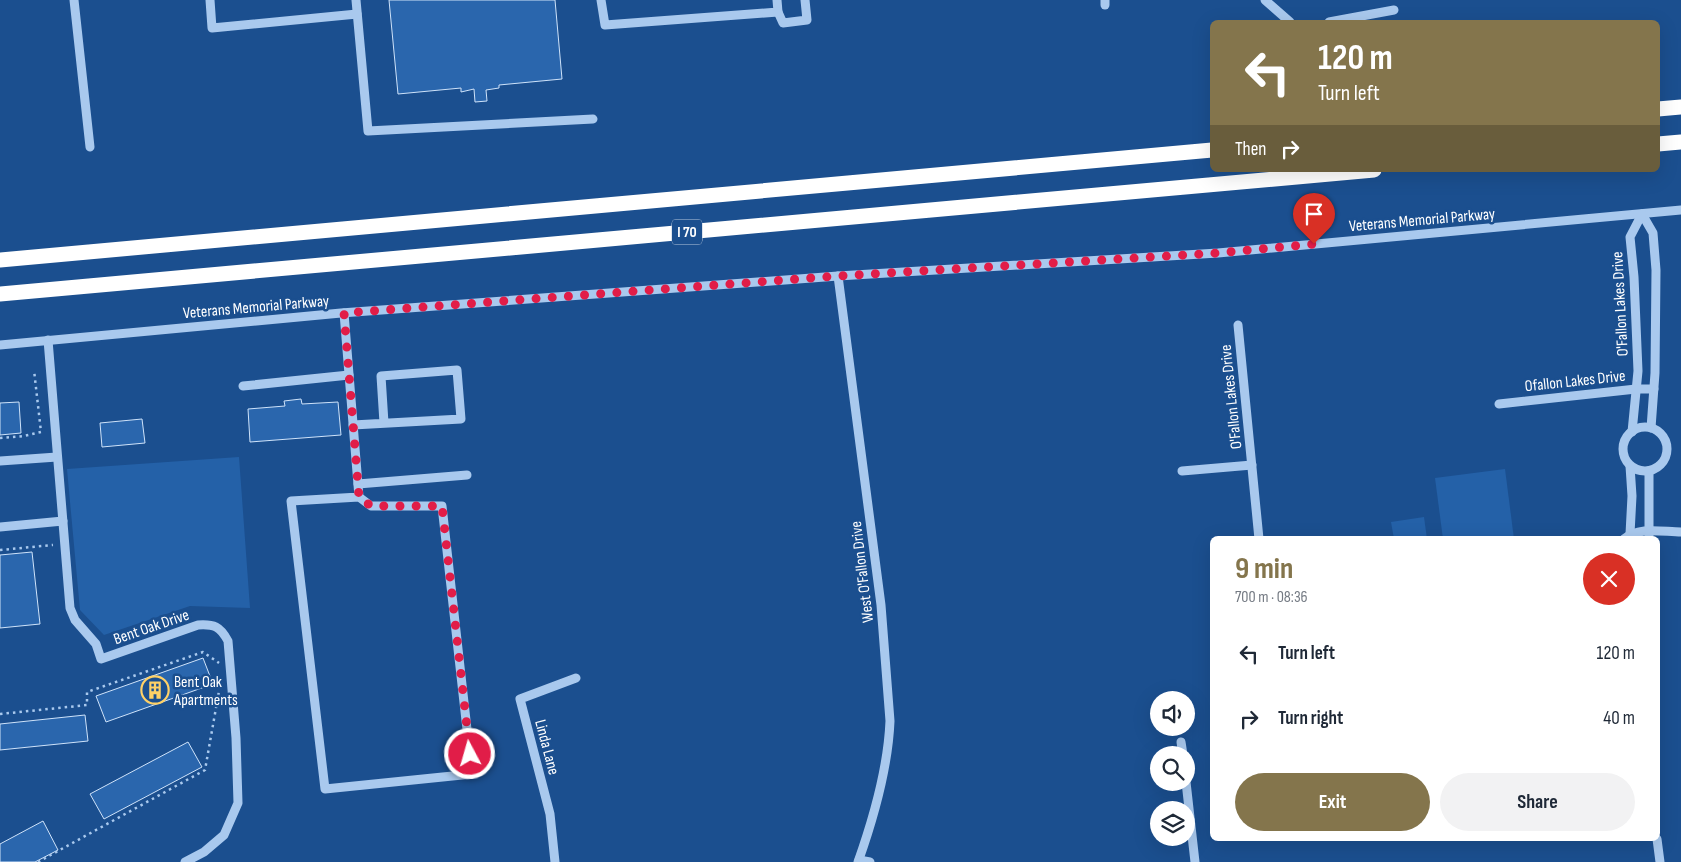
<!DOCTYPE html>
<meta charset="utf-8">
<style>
body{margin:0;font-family:"Sofia Sans Condensed",sans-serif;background:#f2f2f3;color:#1f2937;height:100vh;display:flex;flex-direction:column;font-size:19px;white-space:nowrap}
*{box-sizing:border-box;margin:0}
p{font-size:16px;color:#747a83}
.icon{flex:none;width:28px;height:28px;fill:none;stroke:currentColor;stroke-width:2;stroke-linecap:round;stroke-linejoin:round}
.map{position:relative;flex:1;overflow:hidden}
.sheet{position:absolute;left:1210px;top:536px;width:450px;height:305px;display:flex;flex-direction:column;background:#fff;border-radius:8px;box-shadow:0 5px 20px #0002}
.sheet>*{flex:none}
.banner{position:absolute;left:1210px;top:20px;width:450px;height:152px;border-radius:8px;box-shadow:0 5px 20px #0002;background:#84754c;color:#fff;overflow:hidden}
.controls{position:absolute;left:1150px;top:691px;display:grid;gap:10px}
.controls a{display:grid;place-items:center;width:45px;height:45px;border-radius:50%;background:#fff;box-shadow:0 5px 20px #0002;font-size:25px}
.pin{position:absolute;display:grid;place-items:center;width:42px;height:42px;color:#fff;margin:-51px -21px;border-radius:50% 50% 50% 0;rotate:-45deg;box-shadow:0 0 5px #0007}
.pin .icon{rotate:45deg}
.me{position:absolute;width:55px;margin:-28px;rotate:354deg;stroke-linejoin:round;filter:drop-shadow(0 0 4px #0008)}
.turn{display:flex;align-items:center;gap:18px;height:105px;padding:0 25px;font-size:22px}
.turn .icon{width:65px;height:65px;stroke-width:2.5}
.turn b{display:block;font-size:35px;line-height:42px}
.then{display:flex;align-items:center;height:48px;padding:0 25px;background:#0003;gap:10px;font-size:19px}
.round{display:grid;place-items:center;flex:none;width:52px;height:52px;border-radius:26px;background:#f2f2f3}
.summary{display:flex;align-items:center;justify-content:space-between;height:85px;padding:0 25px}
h1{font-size:30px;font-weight:700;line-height:38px;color:#84754c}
.cta{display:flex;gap:10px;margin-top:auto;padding:10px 25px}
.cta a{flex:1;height:58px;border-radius:30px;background:#84754c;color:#fff;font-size:20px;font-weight:700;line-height:58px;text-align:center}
.cta a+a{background:#f2f2f3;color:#1f2937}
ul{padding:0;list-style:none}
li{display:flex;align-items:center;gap:15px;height:65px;padding:0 25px}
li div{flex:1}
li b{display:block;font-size:19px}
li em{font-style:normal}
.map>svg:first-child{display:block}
</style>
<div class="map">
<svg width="1681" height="862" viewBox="0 0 1681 862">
<rect width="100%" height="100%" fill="#1b4f8f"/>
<g fill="#2461a8">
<path d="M239 457 250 608 190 606 104 635 80 610 67 469Z"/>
<path d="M1505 469 1514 539H1443L1435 478Z"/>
<path d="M1424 517 1427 539H1394L1391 522Z"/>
</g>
<g fill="#2a66ad" stroke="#cfe3fa">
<path d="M389 0H555L562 79 499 85V88L486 90 487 101 475 102 474 89 461 92V88L398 94Z"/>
<path d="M301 399 302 404 338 402 341 435 250 442 248 409 285 406 284 401Z"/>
<path d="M19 402 21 433 0 435V403Z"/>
<path d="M142 419 145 443 102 447 100 423Z"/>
<path d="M32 552 40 624 0 628V555Z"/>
<path d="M203 658 213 684 106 722 96 696Z"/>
<path d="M85 715 88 741 0 750V724Z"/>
<path d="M188 742 202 767 104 819 90 794Z"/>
<path d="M43 821 58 850 35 862H0V844Z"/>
</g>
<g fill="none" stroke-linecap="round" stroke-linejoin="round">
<g stroke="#a9c9ee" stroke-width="2.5" stroke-dasharray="2.5 4" stroke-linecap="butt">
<path d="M0 438 24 436 41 432 34 370"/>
<path d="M0 550 53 545"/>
<path d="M0 714 87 705V692L203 652 219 663"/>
<path d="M38 862 205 770 219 691"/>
</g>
<g stroke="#a9c9ee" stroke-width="9">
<path d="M74 0 90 147"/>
<path d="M210 0 212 28 357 14"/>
<path d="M356 0 368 131 593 119"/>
<path d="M601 0 605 25 778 12 777 0"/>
<path d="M1105 0V5"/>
<path d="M1265 0 1290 22"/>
<path d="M778 12 783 23 807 20 805 0"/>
<path d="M1329 22 1394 10"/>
<path d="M1642 214 1653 233 1656 270 1655 373 1651 428"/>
<path d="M838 276 881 605 890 721C888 769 874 817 858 862"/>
<path d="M344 313 359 497 291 501 325 789 472 774 442 506H371L359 497"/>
<path d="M1238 325 1259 539"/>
<path d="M48 340 70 608 75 620 96 644 101 659 198 625C214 624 220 626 228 641L236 738 238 803 224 835 204 852 185 862"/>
<path d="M0 345 341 313 838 276 1218 253 1681 210"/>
<path d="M243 386 349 375"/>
<path d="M1499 404 1636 389H1654"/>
<path d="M353 425 461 419 457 370 381 376 384 423"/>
<circle cx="1645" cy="449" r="22"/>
<path d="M1632 432 1638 371 1634 277 1630 237 1642 214"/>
<path d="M0 461 57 457"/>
<path d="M1630 466 1632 496 1630 534"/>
<path d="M1182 471 1252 465"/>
<path d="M1649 471V539"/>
<path d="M358 484 467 475"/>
<path d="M0 527 63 521"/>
<path d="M1624 539C1639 526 1663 532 1681 532"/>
<path d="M1181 742 1183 755"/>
<path d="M1186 782 1195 862"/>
<path d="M1657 839 1660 862"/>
<path d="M859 860 870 862"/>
<path d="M555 862 550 814 520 699 576 678"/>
</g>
<g stroke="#fff" stroke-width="15">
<path d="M1658 109 1681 107"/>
<path d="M1658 144 1681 142"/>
<path d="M0 260 1212 150"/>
<path d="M0 294 1374 170"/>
</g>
</g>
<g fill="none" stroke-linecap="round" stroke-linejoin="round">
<path stroke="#e11d48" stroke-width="9" stroke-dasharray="0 16.2" d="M470 754 442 506H371L359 497 344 313 838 276 1218 253 1314 244"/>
</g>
<defs>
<g id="building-ring" transform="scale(1.4375)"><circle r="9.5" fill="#1b4f8f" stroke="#ffd166" stroke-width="1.5"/><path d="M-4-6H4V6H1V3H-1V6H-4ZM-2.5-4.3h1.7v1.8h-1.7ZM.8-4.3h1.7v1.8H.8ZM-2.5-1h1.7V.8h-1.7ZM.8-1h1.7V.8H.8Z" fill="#ffd166"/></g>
</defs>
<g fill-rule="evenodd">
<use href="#building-ring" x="155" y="690"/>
</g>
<g text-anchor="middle" stroke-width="5" stroke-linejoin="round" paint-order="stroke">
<rect fill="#1b4f8f" stroke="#bbcadd" stroke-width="1" x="672" y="219.5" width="30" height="25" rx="4"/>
<g font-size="15" font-weight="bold" fill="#fff">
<text x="687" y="237">I 70</text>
</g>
<g font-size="16" fill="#fff" stroke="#1b4f8f">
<text transform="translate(1422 219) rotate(-5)" y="6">Veterans Memorial Parkway</text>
<text transform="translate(1619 304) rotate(-93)" y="6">O'Fallon Lakes Drive</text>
<text transform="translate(256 306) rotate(-5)" y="6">Veterans Memorial Parkway</text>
<text transform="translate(1575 380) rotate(-6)" y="6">Ofallon Lakes Drive</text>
<text transform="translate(1230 397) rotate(-96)" y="6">O'Fallon Lakes Drive</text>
<text transform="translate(861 572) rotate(-97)" y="6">West O'Fallon Drive</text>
<text transform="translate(151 626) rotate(-19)" y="6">Bent Oak Drive</text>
<text transform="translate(548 747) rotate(75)" y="6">Linda Lane</text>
</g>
<g font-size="16" fill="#fff" stroke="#1b4f8f" text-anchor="start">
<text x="174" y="687">Bent Oak<tspan x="174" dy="18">Apartments</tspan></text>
</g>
</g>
</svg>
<div class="controls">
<a><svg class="icon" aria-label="sound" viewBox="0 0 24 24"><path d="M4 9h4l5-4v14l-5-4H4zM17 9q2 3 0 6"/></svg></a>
<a><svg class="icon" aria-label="search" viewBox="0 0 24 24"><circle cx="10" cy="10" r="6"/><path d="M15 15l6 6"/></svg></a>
<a><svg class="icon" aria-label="layers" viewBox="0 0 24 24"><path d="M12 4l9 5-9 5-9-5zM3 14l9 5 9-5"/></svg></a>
</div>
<div class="pin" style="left:1314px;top:244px;background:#d93025"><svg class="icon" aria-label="arrive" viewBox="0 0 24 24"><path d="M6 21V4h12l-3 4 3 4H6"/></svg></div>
<svg class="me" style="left:470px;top:754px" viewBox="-20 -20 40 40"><circle r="17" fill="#e11d48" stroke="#fff" stroke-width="3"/><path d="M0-11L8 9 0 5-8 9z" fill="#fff"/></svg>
<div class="banner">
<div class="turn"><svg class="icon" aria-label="left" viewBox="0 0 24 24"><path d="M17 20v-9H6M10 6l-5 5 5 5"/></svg><div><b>120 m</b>Turn left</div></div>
<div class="then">Then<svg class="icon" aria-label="right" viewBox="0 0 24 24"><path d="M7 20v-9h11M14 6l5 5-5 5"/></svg></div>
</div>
<section class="sheet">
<div class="summary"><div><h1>9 min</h1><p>700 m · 08:36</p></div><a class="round" style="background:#d93025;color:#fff"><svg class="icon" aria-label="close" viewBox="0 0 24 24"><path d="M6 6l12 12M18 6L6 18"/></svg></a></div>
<ul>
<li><svg class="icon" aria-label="left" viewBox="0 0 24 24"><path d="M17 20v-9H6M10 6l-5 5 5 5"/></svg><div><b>Turn left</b></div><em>120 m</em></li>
<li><svg class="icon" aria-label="right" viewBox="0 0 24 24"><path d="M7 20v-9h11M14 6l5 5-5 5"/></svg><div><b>Turn right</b></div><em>40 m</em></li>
</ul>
<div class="cta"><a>Exit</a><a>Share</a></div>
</section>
</div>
